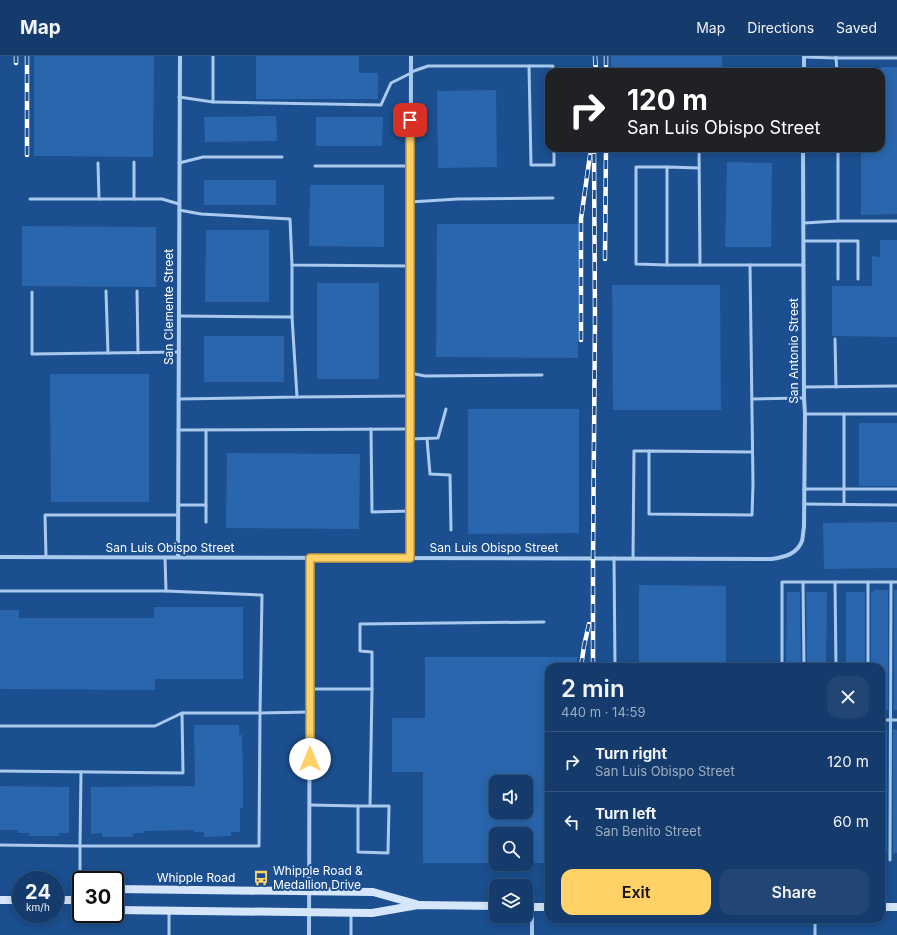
<!DOCTYPE html>
<meta charset="utf-8">
<style>
body{margin:0;font-family:Inter,sans-serif;background:#214673;color:#f1f3f6;height:100vh;display:flex;flex-direction:column;font-size:15px;white-space:nowrap}
*{box-sizing:border-box;margin:0}
p{font-size:13px;color:#9dadc1}
.icon{flex:none;width:22px;height:22px;fill:none;stroke:currentColor;stroke-width:2;stroke-linecap:round;stroke-linejoin:round}
.map{position:relative;flex:1;overflow:hidden}
.drawer{position:absolute;left:545px;top:607px;width:340px;height:260px;display:flex;flex-direction:column;background:#143b6b;border-radius:12px;box-shadow:0 2px 10px #0003,0 0 0 1px #33557e}
.drawer>*{flex:none}
.guide{position:absolute;left:545px;top:12px;width:340px;height:84px;border-radius:12px;box-shadow:0 2px 10px #0003,0 0 0 1px #33557e;background:#202124;color:#fff;overflow:hidden}
.controls{position:absolute;left:489px;top:719px;display:grid;gap:8px}
.controls a{display:grid;place-items:center;width:44px;height:44px;border-radius:8px;background:#143b6b;box-shadow:0 2px 10px #0003,0 0 0 1px #33557e;font-size:20px}
.speed{position:absolute;left:12px;top:815px;display:flex;gap:8px;font-size:20px;font-weight:700;text-align:center}
.speed>*{display:grid;place-content:center;width:52px;height:52px;border-radius:50%;background:#143b6b;box-shadow:0 2px 10px #0003,0 0 0 1px #33557e;line-height:1}
.speed small{font-size:10px;font-weight:400}
.speed .limit{border:2px solid #111;border-radius:6px;background:#fff;color:#111}
.pin{position:absolute;display:grid;place-items:center;width:34px;height:34px;color:#fff;margin:-17px;border-radius:8px;box-shadow:0 2px 6px #0006}
.me{position:absolute;width:44px;margin:-22px;rotate:0deg;stroke-linejoin:round;filter:drop-shadow(0 0 3px #0008)}
.turn{display:flex;align-items:center;gap:14px;height:84px;padding:0 16px;font-size:18px}
.turn .icon{width:52px;height:52px;stroke-width:2.5}
.turn b{display:block;font-size:28px;line-height:34px}
.round{display:grid;place-items:center;flex:none;width:42px;height:42px;border-radius:12px;background:#214673}
.summary{display:flex;align-items:center;justify-content:space-between;height:68px;padding:0 16px}
h1{font-size:24px;font-weight:600;line-height:30px}
.button{display:flex;gap:8px;margin-top:auto;padding:8px 16px}
.button a{flex:1;height:46px;border-radius:12px;background:#ffd166;color:#111;font-size:16px;font-weight:600;line-height:46px;text-align:center}
.button a+a{background:#214673;color:#f1f3f6}
ul{padding:0;list-style:none}
li{display:flex;align-items:center;gap:12px;height:60px;padding:0 16px;border-top:1px solid #33557e}
li div{flex:1}
li b{display:block;font-size:15px}
li em{font-style:normal}
header{display:flex;align-items:center;gap:24px;box-sizing:border-box;height:56px;padding:0 20px;background:#143b6b;border-bottom:1px solid #33557e}
header strong{font-size:19px}
nav{display:flex;gap:22px;margin-inline-start:auto;font-size:14px}
.map>svg:first-child{display:block}
</style>
<header>
<strong>Map</strong>
<nav><a>Map</a><a>Directions</a><a>Saved</a></nav>
</header>
<div class="map">
<svg width="897" height="879" viewBox="0 0 897 879">
<rect width="100%" height="100%" fill="#1b4f8f"/>
<g fill="#2a66ad" fill-rule="evenodd">
<path d="M34 0H154L153 101 34 100Z"/>
<path d="M256 0H359V17H378V43H256Z"/>
<rect x="611" y="0" width="111" height="16"/>
<path d="M881 11H897V158L861 159V92H881Z"/>
<path d="M496 34 497 111 438 112 437 35Z"/>
<path d="M276 60 277 85 205 86 204 61Z"/>
<path d="M316 61H383L382 90H316Z"/>
<path d="M727 106 772 107 771 191H725Z"/>
<rect x="204" y="124" width="72" height="25"/>
<path d="M310 129H384V191L309 190Z"/>
<path d="M437 168H579L578 302 436 301Z"/>
<path d="M22 170 156 171V231L22 230Z"/>
<path d="M206 174H269V246H205Z"/>
<path d="M880 184H897V281L832 280V230H872V200L880 201Z"/>
<rect x="317" y="227" width="62" height="96"/>
<path d="M612 229H720L721 354H613Z"/>
<rect x="204" y="280" width="80" height="46"/>
<path d="M50 318H149V446H51Z"/>
<path d="M468 353H579V477L468 478Z"/>
<rect x="859" y="367" width="38" height="63"/>
<path d="M227 397 360 398 359 473 226 472Z"/>
<path d="M897 466V512L824 513 823 467Z"/>
<path d="M639 529 726 530V611H639Z"/>
<path d="M873 534H888V654H881V611H871V536H873Z"/>
<rect x="894" y="534" width="3" height="120"/>
<path d="M787 536H800L801 611H786Z"/>
<path d="M806 536H827L826 611H807Z"/>
<rect x="846" y="536" width="19" height="75"/>
<path d="M154 551H243V623H155V634L0 633V554H19V562H154Z"/>
<path d="M425 601H577V611H549V807H526V778H496V807H423V716H392V662H425ZM496 726H526V756H496Z"/>
<path d="M194 669H239V679H242L243 720V752H240V776H231V780L204 781V776H194V774L143 775V777H133V781H102V777L91 778V731L195 730Z"/>
<rect x="881" y="673" width="6" height="123"/>
<path d="M893 673 897 674V797H893Z"/>
<path d="M0 730 69 731V777H59V780H29V777H18V774H0Z"/>
</g>
<g fill="none" stroke-linecap="round" stroke-linejoin="round">
<g stroke="#a9c9ee" stroke-width="3">
<path d="M804 1 836 2V0"/>
<path d="M529 10 531 109H554V92"/>
<path d="M411 16 428 10H553V16"/>
<path d="M837 16 836 2H897"/>
<path d="M179 41 213 46V0"/>
<path d="M213 46 381 49 391 27 411 17"/>
<path d="M699 92 700 209H804"/>
<path d="M134 106V143"/>
<path d="M98 107 99 143"/>
<path d="M179 107 203 101H282"/>
<path d="M315 110H410"/>
<path d="M667 111H636V208L667 209"/>
<path d="M699 112 667 111V209H700"/>
<path d="M30 143H162L179 148"/>
<path d="M410 146 458 143 553 142"/>
<path d="M179 154 201 158 290 163 292 209 410 210"/>
<path d="M838 165H897"/>
<path d="M804 167 838 165V92"/>
<path d="M804 185H858V223"/>
<path d="M750 209 753 428 752 459 649 458V395L752 396"/>
<path d="M838 223V185"/>
<path d="M106 235 108 297"/>
<path d="M137 235 138 297"/>
<path d="M32 236V298L179 296"/>
<path d="M179 260 292 261V209"/>
<path d="M835 283 836 331"/>
<path d="M410 317 425 320 542 319"/>
<path d="M804 331 897 330"/>
<path d="M297 341 410 340"/>
<path d="M179 343 297 341 292 261"/>
<path d="M752 343 804 342"/>
<path d="M805 358H897"/>
<path d="M844 358V448"/>
<path d="M371 373 372 456 410 455"/>
<path d="M178 374 410 373"/>
<path d="M410 383 438 382 446 353"/>
<path d="M427 383 430 418 450 419 451 474"/>
<path d="M804 433H897"/>
<path d="M804 448 897 449"/>
<path d="M178 449H206"/>
<path d="M206 466V374"/>
<path d="M46 501 45 459H178"/>
<path d="M614 502 615 611"/>
<path d="M633 502 634 395H649"/>
<path d="M803 526 804 611"/>
<path d="M835 526 836 611"/>
<path d="M868 526V611"/>
<path d="M0 535H166L165 501"/>
<path d="M166 535 262 539 260 657 310 656"/>
<path d="M782 611V526H897"/>
<path d="M310 633H372L370 750H389L388 797 358 796V750H370"/>
<path d="M372 633V596L360 595V568L544 566"/>
<path d="M881 664H897"/>
<path d="M0 670H155L182 657"/>
<path d="M0 715 183 717 182 657H260L259 790H80V842"/>
<path d="M310 749 358 750"/>
<path d="M0 789 80 790 81 716"/>
<path d="M890 804 891 526"/>
<path d="M169 856V879"/>
<path d="M351 857V879"/>
<path d="M815 863V879"/>
</g>
<g stroke="#a9c9ee" stroke-width="4">
<path d="M804 16V0"/>
<path d="M0 501 772 503C785 501 797 498 802 485 803 481 803 476 804 471L805 358 804 342 803 92"/>
<path d="M178 501 180 0"/>
<path d="M410 502 411 0"/>
<path d="M532 851V879"/>
<path d="M309 879 310 502"/>
</g>
<g stroke="#d6e6fa" stroke-width="8">
<path d="M115 833 373 836 416 848"/>
<path d="M0 844H21"/>
<path d="M55 844H81"/>
<path d="M526 851H549"/>
<path d="M881 851H897"/>
<path d="M115 854 372 857 418 849 496 850"/>
</g>
<g stroke="#fff" stroke-width="4.5">
<g id="rail">
<path d="M16 0V7"/>
<path d="M595 0 596 16"/>
<path d="M606 0V10"/>
<path d="M27 99V0"/>
<path d="M605 203 606 92"/>
<path d="M581 284V163L590 99"/>
<path d="M581 611 584 590 589 568"/>
<path d="M593 611V502L595 265 594 92"/>
</g>
</g>
<use href="#rail" stroke="#1b4f8f" stroke-width="3" stroke-dasharray="9" stroke-linecap="butt"/>
</g>
<g fill="none" stroke-linecap="round" stroke-linejoin="round">
<g stroke="#a68842" stroke-width="10">
<path id="route" d="M310 703V502H410V64"/>
</g>
<use href="#route" stroke="#ffd166" stroke-width="7"/>
</g>
<defs>
<g id="bus-bare" transform="scale(1.2)"><path d="M-5-6H5V4H4V6H2V4H-2V6H-4V4H-5ZM-3.5-4V0h7V-4ZM-3.5 1.2v1.5H-2V1.2ZM2 1.2v1.5H3.5V1.2Z" fill="#ffd166" stroke="#1b4f8f" stroke-width="2.5" paint-order="stroke"/></g>
</defs>
<g fill-rule="evenodd">
<use href="#bus-bare" x="261" y="822"/>
</g>
<g text-anchor="middle" stroke-width="4" stroke-linejoin="round" paint-order="stroke">
<g font-size="12" fill="#fff" stroke="#1b4f8f">
<text transform="translate(169 251) rotate(-90)" y="4">San Clemente Street</text>
<text transform="translate(794 295) rotate(-90)" y="4">San Antonio Street</text>
<text x="170" y="496">San Luis Obispo Street</text>
<text x="494" y="496">San Luis Obispo Street</text>
<text x="196" y="826">Whipple Road</text>
</g>
<g font-size="12" fill="#fff" stroke="#1b4f8f" text-anchor="start">
<text x="273" y="819">Whipple Road &amp;<tspan x="273" dy="14">Medallion Drive</tspan></text>
</g>
</g>
</svg>
<div class="controls">
<a><svg class="icon" aria-label="sound" viewBox="0 0 24 24"><path d="M4 9h4l5-4v14l-5-4H4zM17 9q2 3 0 6"/></svg></a>
<a><svg class="icon" aria-label="search" viewBox="0 0 24 24"><circle cx="10" cy="10" r="6"/><path d="M15 15l6 6"/></svg></a>
<a><svg class="icon" aria-label="layers" viewBox="0 0 24 24"><path d="M12 4l9 5-9 5-9-5zM3 14l9 5 9-5"/></svg></a>
</div>
<div class="speed"><div>24<small>km/h</small></div><div class="limit">30</div></div>
<div class="pin" style="left:410px;top:64px;background:#d93025"><svg class="icon" aria-label="arrive" viewBox="0 0 24 24"><path d="M6 21V4h12l-3 4 3 4H6"/></svg></div>
<svg class="me" style="left:310px;top:703px" viewBox="-20 -20 40 40"><circle r="19" fill="#fff"/><path d="M0-13L10 11 0 6-10 11z" fill="#ffd166"/></svg>
<div class="guide">
<div class="turn"><svg class="icon" aria-label="right" viewBox="0 0 24 24"><path d="M7 20v-9h11M14 6l5 5-5 5"/></svg><div><b>120 m</b>San Luis Obispo Street</div></div>
</div>
<section class="drawer">
<div class="summary"><div><h1>2 min</h1><p>440 m · 14:59</p></div><a class="round"><svg class="icon" aria-label="close" viewBox="0 0 24 24"><path d="M6 6l12 12M18 6L6 18"/></svg></a></div>
<ul>
<li><svg class="icon" aria-label="right" viewBox="0 0 24 24"><path d="M7 20v-9h11M14 6l5 5-5 5"/></svg><div><b>Turn right</b><p>San Luis Obispo Street</p></div><em>120 m</em></li>
<li><svg class="icon" aria-label="left" viewBox="0 0 24 24"><path d="M17 20v-9H6M10 6l-5 5 5 5"/></svg><div><b>Turn left</b><p>San Benito Street</p></div><em>60 m</em></li>
</ul>
<div class="button"><a>Exit</a><a>Share</a></div>
</section>
</div>
